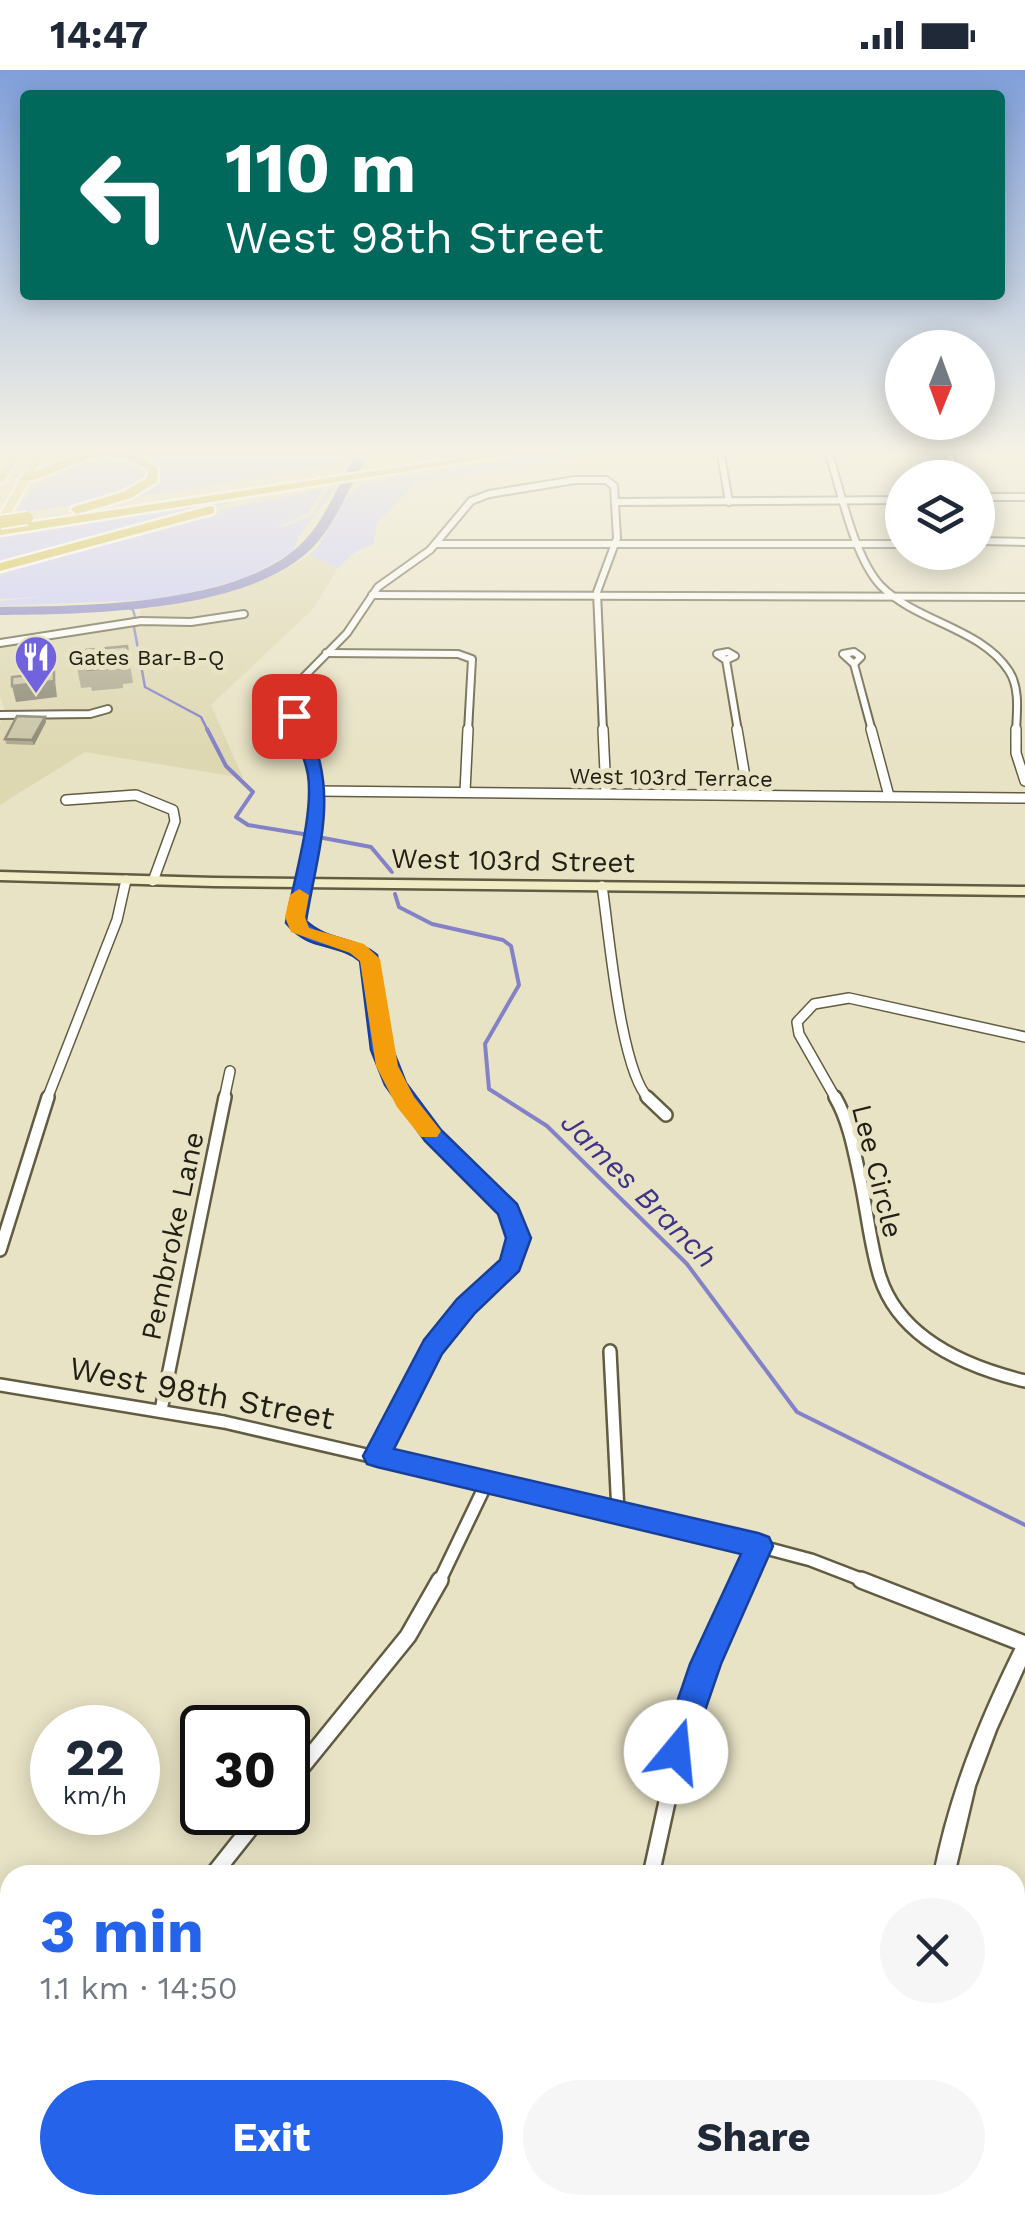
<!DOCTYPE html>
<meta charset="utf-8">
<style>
body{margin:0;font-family:"Work Sans",sans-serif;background:#f6f6f7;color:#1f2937;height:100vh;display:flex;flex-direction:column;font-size:38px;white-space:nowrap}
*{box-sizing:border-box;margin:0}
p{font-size:32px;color:#747a83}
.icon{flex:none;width:55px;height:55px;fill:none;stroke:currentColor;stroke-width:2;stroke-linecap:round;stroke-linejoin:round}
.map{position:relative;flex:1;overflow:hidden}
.details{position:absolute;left:0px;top:1795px;width:1025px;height:350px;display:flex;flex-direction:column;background:#fff;border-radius:30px 30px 0 0;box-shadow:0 5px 25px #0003}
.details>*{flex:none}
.guide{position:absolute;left:20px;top:20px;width:985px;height:210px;border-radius:10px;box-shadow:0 5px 25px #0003;background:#00695c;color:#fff;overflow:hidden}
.needle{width:65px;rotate:181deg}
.buttons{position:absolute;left:885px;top:260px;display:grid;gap:20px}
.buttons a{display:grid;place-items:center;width:110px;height:110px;border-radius:50%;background:#fff;box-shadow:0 5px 25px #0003;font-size:50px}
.speed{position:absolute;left:30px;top:1635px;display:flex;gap:20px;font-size:50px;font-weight:700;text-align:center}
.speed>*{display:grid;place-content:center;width:130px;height:130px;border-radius:50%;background:#fff;box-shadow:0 5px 25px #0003;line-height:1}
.speed small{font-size:25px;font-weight:400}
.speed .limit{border:5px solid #111;border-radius:15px;background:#fff;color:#111}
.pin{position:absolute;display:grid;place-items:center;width:85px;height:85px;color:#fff;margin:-42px;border-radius:20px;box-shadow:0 5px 15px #0006}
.me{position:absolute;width:110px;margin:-55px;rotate:17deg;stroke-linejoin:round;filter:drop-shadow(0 0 8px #0008)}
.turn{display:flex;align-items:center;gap:35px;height:210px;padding:0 40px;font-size:45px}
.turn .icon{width:130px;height:130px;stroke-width:2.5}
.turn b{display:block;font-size:70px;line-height:85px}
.round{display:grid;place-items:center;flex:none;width:105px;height:105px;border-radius:52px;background:#f6f6f7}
.headline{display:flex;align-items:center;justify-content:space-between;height:170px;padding:0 40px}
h1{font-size:60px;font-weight:700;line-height:75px;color:#2563eb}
.button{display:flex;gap:20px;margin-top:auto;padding:20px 40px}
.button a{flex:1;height:115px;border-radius:60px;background:#2563eb;color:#fff;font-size:40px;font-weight:700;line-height:115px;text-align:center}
.button a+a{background:#f6f6f7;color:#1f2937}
.status{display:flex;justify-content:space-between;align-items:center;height:70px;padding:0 50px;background:#fff;direction:ltr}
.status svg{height:28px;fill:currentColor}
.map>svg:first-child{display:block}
</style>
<div class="status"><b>14:47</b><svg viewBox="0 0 49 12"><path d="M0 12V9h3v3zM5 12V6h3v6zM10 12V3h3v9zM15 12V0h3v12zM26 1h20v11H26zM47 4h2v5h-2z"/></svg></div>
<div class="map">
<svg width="1025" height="2145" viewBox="0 0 1025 2145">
<rect width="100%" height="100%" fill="#e8e3c5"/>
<path fill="#ded8b2" d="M310 485 338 498 313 539 211 635 243 708 85 682 0 735V654L5 640 0 627V576L139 554 141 540 236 520 277 504Z"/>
<g fill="#cacbfe">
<path d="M574 380H626L416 413 377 453 374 474 356 481 338 498 310 485 318 478 342 432 362 413Z"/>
<path d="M126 383 341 385 334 396 123 429 155 410 158 402 151 392Z"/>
<path d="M103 387 138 391 148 398 149 409C108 436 60 435 14 444 45 403 49 395 103 387Z"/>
<path d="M336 417 299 466 293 482 246 508 167 529 0 536V531L42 527 0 529V505L25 496 229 438 324 419 307 444 277 457H282L311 447 328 419Z"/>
<path d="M229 431 230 433 0 495V466Z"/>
</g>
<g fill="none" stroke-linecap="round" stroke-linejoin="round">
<g stroke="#8482c7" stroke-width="2.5">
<path d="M124 535 133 540 135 547"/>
<path d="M134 557 145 617 201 647 208 661"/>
</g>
<g stroke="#8482c7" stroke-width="4">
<path d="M207 659 226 696 253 722 236 747 248 755 303 764"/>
<path d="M318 767 371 777 392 802"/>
<path d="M395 824 399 837 432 854 503 870 511 876 519 915 485 974 489 1019 547 1056 687 1194 797 1342 1025 1455"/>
</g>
<path fill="#8482c7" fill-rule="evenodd" d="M361 380H373C350 410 339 451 312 478 247 543 87 544 0 545V537C85 536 242 536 304 471 329 445 339 408 361 380Z"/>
<g stroke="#615c42" stroke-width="10">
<g id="minor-far3">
<path d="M828 380C840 418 854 488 881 516 917 552 981 558 1009 601 1020 618 1017 642 1016 661"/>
<path d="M946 380 953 393V408"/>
<path d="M721 385 729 432"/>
<path d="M978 427H1025"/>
<path d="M615 432 902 430"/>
<path d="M978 471 1025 472"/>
<path d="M436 474H902"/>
<path d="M372 525 1025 527"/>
<path d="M0 573 141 551 191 552 244 544"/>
<path d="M728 582 735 586 726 590 717 584Z"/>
<path d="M854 582 861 587 854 594 843 584Z"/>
<path d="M326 583 458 584 472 589 468 661"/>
<path d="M726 590 738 661"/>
<path d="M854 594 872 661"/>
<path d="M0 645 90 644 108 639"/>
<path d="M301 661 293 641 292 619 347 563 378 517 430 480 471 431 489 424 575 410H606L614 416 617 468 597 522 603 661"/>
</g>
</g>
<g stroke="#615c42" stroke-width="12">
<g id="minor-far2">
<path d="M299 659C336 739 298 774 296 853 315 876 347 871 370 889 376 936 376 990 406 1029"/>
<path d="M603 659 606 723"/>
<path d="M737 659 748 725"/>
<path d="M871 659 889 726"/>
<path d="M1016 659V683L1025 711"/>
<path d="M317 721 1025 728"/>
<path d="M465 722 468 659"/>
<path d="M66 730 136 725 173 740 175 751 153 811"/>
<path d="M602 816C609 861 620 1001 649 1029"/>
<path d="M47 1029 117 850 126 810"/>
<path d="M224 1029 230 1001"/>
<path d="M836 1029 799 964 797 952 814 934 849 928 1025 967"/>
</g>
</g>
<g stroke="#615c42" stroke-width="16">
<g id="minor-far1">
<path d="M647 1027 666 1045"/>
<path d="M835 1027C849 1051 854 1080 860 1108 867 1140 870 1175 880 1207 900 1269 967 1297 1025 1311"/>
<path d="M0 1180 48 1027"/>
<path d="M610 1281 618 1442"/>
<path d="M0 1315 224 1352 758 1476 811 1490 868 1512"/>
<path d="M161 1340 225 1027"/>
<path d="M377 1386 433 1278 466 1236 511 1194 519 1168 508 1140 433 1066 404 1027"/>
<path d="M439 1512 487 1412"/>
<path d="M742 1512 758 1476"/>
</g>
</g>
<g stroke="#615c42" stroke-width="20">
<g id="minor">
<path d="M861 1510 1025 1574"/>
<path d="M288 1714 408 1566 440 1510"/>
<path d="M213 1805 263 1742"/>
<path d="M651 1805 679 1677 743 1510"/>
<path d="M1015 1836 1025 1839"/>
<path d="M0 2093 10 2079"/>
<path d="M553 2145 558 2135"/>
</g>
</g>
<g stroke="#615c42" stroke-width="5">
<g id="tertiary">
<path d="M1025 1569V1596L996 1660 975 1716 954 1805H934C950 1722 981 1647 1019 1571Z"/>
<path d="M927 2135H949L950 2145H926Z"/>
</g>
</g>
<g stroke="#615c42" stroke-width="5">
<path id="secondary" d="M0 802 214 808 1025 817V825L214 816 0 810Z"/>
</g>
<g stroke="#fff" stroke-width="4">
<g id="primary">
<path d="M14 380H24L4 412 0 413V402Z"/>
<path d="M37 380H47L5 454 0 457V445Z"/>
</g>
</g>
<g stroke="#fff" stroke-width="5">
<g id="motorway">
<path d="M109 380H429L423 383 325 386 134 384 158 398 157 412 131 428 77 444 71 440 73 437 123 422 147 408 148 401C97 360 43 421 19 409L69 387Z"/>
<path d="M515 380H541L0 465V457Z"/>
<path d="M0 403 8 406 0 411Z"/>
<path d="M210 436 214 437V443L0 501V493Z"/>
</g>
</g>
<use href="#minor-far3" stroke="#fff" stroke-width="6"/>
<use href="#minor-far2" stroke="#fff" stroke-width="9"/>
<use href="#minor-far1" stroke="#fff" stroke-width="11"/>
<use href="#minor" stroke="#fff" stroke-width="15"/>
<use href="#tertiary" fill="#fff" fill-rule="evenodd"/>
<use href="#secondary" fill="#f2ecc6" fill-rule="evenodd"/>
<use href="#primary" fill="#e6d98d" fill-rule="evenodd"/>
<use href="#motorway" fill="#d5bf41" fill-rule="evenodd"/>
<g stroke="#fff" stroke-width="16" stroke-linecap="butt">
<path id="motorway-bridge" d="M0 452 27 448"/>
</g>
<use href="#motorway-bridge" stroke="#d5bf41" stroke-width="12"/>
</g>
<g fill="#aea990">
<path d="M127 576 133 613 123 614V618L92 621 91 617 81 618 77 597Z"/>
<path d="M45 647 46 652 34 675 6 674 5 669Z"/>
</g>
<g fill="#8d8a75">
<path d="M54 602 57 627 16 632 12 616Z"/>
<path d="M45 647 46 652 34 675 32 670Z"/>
</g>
<g fill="#cac5a7" stroke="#8d8a75" stroke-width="2.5">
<path d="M127 576 129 592H119L120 597 88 600V596L77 597 76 581Z"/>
<path d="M54 602V611L12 616V607Z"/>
<path d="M17 646 45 647 32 670 5 669Z"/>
</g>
<linearGradient id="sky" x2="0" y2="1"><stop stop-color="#80a0db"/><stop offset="0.56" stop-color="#f5f2e5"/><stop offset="1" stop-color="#f5f2e5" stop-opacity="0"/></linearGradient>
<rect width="1025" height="680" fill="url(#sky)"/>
<path fill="#2563eb" stroke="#184099" stroke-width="2.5" d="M289 642 303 646C341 721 319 773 306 851 327 871 355 867 377 885L393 980 406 1013 441 1060 517 1134 531 1168 519 1201 475 1243 442 1284 394 1379 758 1463 769 1467 773 1476 721 1594 687 1693 676 1697 665 1693 660 1682 690 1594 741 1484 377 1397 367 1394 363 1386 424 1270 457 1229 500 1190 506 1168 498 1144 425 1071 385 1015 371 980 360 891C335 870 311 883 286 853 293 811 314 746 308 705 304 684 295 664 286 646Z"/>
<path fill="#f59e0b" d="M299 819 309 825 305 847 309 858 364 874 380 889 398 996 414 1027 441 1061 437 1067H421L397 1037 376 996 360 891 350 883 291 862 285 847 290 825Z"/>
<defs>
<g id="restaurant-pin" transform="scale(2.25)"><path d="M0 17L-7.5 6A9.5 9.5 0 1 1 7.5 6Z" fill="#7163de" stroke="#e8e3c5"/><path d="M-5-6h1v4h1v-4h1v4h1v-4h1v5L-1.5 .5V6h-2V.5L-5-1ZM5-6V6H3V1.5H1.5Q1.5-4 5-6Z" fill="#fff"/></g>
</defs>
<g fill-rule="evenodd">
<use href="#restaurant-pin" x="36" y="587"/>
</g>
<g text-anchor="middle" stroke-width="10" stroke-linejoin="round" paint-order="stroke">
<g font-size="22" fill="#222015" stroke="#e8e3c5" text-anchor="start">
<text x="68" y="595">Gates Bar-B-Q</text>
</g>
<g font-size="22" fill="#222015" stroke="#e8e3c5">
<text transform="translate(671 707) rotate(1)" y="8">West 103rd Terrace</text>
</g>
<g font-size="28" fill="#222015" stroke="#e8e3c5">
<text transform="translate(513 790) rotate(1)" y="10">West 103rd Street</text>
<text transform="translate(878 1101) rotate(76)" y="10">Lee Circle</text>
<text transform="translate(172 1166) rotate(-78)" y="10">Pembroke Lane</text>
</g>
<g font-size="30" font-style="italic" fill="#3e3386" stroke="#e8e3c5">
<text transform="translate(639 1120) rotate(45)" y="10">James Branch</text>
</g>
<g font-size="32" fill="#222015" stroke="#e8e3c5">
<text transform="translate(202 1323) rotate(11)" y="11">West 98th Street</text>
</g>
</g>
</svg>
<div class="buttons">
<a><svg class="needle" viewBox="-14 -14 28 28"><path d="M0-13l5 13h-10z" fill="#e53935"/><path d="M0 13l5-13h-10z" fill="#747a83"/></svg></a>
<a><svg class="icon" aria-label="layers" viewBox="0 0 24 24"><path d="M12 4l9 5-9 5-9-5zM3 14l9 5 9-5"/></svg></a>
</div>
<div class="speed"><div>22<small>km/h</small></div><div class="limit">30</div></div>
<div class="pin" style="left:294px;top:646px;background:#d93025"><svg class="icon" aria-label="arrive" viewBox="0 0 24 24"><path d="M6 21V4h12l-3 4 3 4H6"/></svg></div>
<svg class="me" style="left:676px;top:1682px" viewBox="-20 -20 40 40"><circle r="19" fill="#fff"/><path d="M0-13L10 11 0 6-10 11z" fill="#2563eb"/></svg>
<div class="guide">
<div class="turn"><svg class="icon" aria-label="left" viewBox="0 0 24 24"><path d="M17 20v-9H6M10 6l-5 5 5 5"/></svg><div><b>110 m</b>West 98th Street</div></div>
</div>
<section class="details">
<div class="headline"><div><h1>3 min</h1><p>1.1 km · 14:50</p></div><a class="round"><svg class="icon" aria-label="close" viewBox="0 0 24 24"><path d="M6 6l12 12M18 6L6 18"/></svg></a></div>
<div class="button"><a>Exit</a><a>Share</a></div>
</section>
</div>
